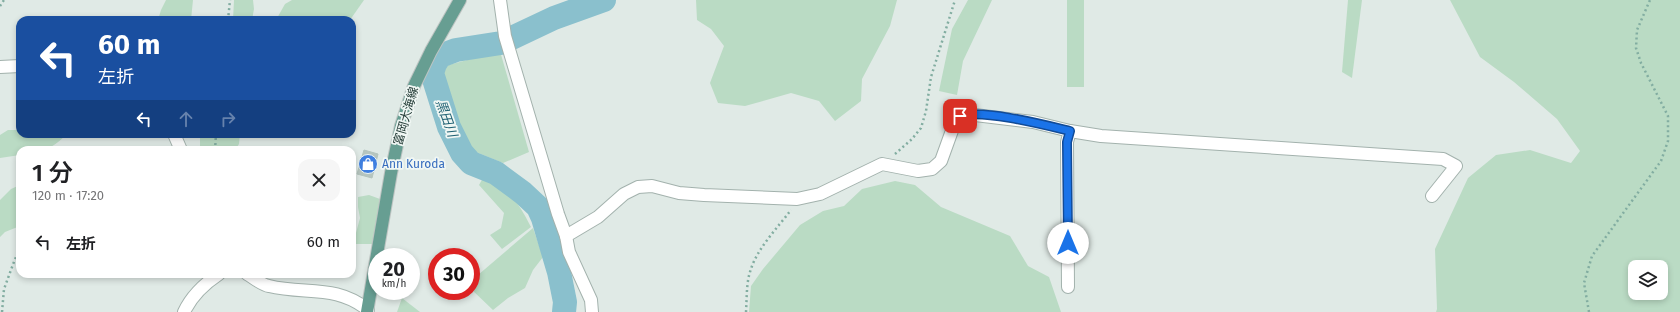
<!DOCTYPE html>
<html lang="ja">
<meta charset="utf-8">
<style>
body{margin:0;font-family:"Fira Sans","Noto Sans JP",sans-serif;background:#f6f6f6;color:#202124;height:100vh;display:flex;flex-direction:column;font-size:15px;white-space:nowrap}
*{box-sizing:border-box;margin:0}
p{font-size:13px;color:#757577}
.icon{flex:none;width:22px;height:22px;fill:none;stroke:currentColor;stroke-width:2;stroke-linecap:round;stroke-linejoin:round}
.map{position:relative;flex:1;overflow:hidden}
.drawer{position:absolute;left:16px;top:146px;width:340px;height:132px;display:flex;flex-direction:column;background:#fff;border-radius:12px;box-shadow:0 2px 6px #0003}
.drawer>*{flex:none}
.guide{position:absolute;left:16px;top:16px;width:340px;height:122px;border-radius:12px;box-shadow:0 2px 6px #0003;background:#1a4fa0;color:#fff;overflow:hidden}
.controls{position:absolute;left:1628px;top:260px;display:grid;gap:8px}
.controls a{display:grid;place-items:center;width:40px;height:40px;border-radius:8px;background:#fff;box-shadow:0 2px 6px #0003;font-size:20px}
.speed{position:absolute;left:368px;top:248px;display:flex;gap:8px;font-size:20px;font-weight:700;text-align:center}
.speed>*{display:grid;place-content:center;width:52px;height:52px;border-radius:50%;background:#fff;box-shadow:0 2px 6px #0003;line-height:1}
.speed small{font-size:10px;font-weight:400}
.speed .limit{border:6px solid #d22;background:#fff;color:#111}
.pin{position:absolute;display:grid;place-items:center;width:34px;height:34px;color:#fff;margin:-17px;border-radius:8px;box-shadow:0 2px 6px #0006}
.me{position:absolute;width:44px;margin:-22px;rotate:0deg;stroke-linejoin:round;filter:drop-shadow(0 0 3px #0008)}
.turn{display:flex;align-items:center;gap:14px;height:84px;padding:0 16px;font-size:18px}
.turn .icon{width:52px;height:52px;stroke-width:2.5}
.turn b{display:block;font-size:28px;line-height:34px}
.lanes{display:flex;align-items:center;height:38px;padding:0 16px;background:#0003;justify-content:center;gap:20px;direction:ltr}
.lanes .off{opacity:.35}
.round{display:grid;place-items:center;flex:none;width:42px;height:42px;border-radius:12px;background:#f6f6f6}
.summary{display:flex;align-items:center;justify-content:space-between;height:68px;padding:0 16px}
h1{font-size:24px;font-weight:600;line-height:30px}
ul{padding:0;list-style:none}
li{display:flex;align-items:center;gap:12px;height:56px;padding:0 16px}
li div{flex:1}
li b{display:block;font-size:15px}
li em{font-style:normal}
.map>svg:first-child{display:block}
</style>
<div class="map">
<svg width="1680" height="312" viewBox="0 0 1680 312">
<rect width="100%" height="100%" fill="#e0eae6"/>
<g fill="#badbc4" fill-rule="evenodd">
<path d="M166 0H193L191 20H158L161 10Z"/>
<path d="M234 0H253L254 9 252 20H233Z"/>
<path d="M292 0H364L350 20H276L285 4Z"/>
<path d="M696 0H897L890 26 862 79 861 101 835 121 819 101 791 93 745 106 718 103 710 83 724 46 711 29 697 20Z"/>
<path d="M968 0H992L963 61 957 95 939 91 952 29Z"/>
<rect x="1067" y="0" width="17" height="87"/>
<path d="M1348 0H1362L1352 78 1342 72Z"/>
<path d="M1450 0H1680V312H1436L1437 309 1435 249 1468 178 1496 155 1530 150 1571 163 1580 151 1557 119 1514 82 1480 57ZM1635 267H1661V293H1635Z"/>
<path d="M500 51 529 152 503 163 471 150 460 134 441 80 445 66Z"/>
<path d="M8 130H20V134H67C48 152 46 150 20 150V155L0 158V135Z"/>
<path d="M200 134H240L239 144 235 150H200Z"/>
<path d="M483 178C509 187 519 204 531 227L502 249 490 235 501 228 504 213 479 185Z"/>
<path d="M895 181 915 185 941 207 1010 236 1028 266 1049 277 1061 312H749L751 286 763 269 800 225 823 211 844 206 862 189Z"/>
<path d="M20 185V226L5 232 0 237V200L11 189Z"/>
<path d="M369 195 380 199 372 244H352V234L356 233 360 218 358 207V197Z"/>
<path d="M533 228 543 257 533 270 525 288 508 298 493 310 471 289V281Z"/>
<path d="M402 298 420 312H397Z"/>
</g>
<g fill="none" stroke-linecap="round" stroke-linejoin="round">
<path stroke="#8ac0cd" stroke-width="24" d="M564 312 565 302 559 272 543 218 538 207 523 193 496 173 471 163 462 153 449 127 432 73 435 64 440 56 456 50 501 43 554 18 604 0"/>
</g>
<path fill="#b6c5bf" stroke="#b3c4bd" d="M364 150 378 154 372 178 357 174Z"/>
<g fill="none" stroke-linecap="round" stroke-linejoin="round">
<g stroke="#a3b2ad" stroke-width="14">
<g id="minor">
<path d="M500 0 505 36 558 214 566 236 569 252 591 300 592 312"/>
<path d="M0 67 20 66"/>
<path d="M174 134 181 150"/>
<path d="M566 236 598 217 624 194 638 187 652 186 679 193 704 195 797 199 820 194 882 164 918 171 932 169 941 161 954 125 960 116 967 114 1033 122 1070 131 1101 136 1443 159 1456 166 1432 196"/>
<path d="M247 274C254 278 262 285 269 286 305 295 336 284 368 310"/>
<path d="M1068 287 1067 142 1070 131"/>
<path d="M184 312C192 295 204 284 219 274"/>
</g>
</g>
<g stroke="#bdc4c2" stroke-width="14">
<path id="major" d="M367 312 391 173 401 126 414 86 431 51 460 0"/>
</g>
<g stroke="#82ada1" stroke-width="2.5" stroke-dasharray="2 3" stroke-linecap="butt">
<path d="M0 6 4 0"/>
<path d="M228 20 230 0"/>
<path d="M215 150 216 134"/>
<path d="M895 154 912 139 921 128 926 111 931 77 955 0"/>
<path d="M2 312 4 289 15 259 20 250"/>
<path d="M746 312C747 298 746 282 751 269 757 249 778 227 791 210"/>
<path d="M1589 312 1584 283 1592 256 1661 161 1668 141V116L1641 63 1636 48 1637 30 1650 0"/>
</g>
<use href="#minor" stroke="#fff" stroke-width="12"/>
<use href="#major" stroke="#679e92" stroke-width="12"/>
</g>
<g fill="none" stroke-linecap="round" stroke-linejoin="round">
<g stroke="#114b97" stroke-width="10">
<path id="route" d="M960 116C983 109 1045 125 1070 131L1067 142 1068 243"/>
</g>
<use href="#route" stroke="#1a73e8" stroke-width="7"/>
</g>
<defs>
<g id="shop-disc" transform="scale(1)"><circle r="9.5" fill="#3f7fe0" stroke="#f0f7f4"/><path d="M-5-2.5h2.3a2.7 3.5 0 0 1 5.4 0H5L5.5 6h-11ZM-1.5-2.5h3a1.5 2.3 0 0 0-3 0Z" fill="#fff"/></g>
</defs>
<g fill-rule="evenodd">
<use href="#shop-disc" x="368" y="164"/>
</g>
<g text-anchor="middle" stroke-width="3.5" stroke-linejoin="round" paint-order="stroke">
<g font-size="12" fill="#223a35" stroke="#f0f7f4">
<text transform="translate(406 116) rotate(-74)" y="4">富岡大海線</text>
</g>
<g font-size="12" fill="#366cbe" stroke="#f0f7f4" text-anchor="start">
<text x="382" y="168">Ann Kuroda</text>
</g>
<g font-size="13" font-style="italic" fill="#1f6173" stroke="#f0f7f4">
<text transform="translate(447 118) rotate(70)" y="5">黒田川</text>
</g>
</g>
</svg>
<div class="controls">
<a><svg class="icon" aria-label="layers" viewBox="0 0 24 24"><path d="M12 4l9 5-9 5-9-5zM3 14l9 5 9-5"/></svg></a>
</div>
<div class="speed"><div>20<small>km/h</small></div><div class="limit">30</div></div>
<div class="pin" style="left:960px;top:116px;background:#d93025"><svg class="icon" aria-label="arrive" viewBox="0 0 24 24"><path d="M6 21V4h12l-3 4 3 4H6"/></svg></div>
<svg class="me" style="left:1068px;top:243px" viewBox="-20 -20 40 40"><circle r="19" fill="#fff"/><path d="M0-13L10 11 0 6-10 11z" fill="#1a73e8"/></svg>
<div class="guide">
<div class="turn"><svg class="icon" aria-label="left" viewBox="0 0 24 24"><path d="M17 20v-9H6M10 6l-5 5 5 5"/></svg><div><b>60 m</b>左折</div></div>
<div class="lanes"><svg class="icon" aria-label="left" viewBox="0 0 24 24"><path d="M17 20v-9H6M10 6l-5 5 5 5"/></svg><svg class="icon off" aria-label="ahead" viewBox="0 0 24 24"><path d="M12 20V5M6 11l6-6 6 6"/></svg><svg class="icon off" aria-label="right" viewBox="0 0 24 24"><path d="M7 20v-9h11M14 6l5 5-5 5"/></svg></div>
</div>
<section class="drawer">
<div class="summary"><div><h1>1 分</h1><p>120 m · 17:20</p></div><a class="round"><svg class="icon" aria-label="close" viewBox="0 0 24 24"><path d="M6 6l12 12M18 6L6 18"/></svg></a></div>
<ul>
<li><svg class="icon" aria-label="left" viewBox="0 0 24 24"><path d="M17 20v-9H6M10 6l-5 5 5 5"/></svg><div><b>左折</b></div><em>60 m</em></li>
</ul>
</section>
</div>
